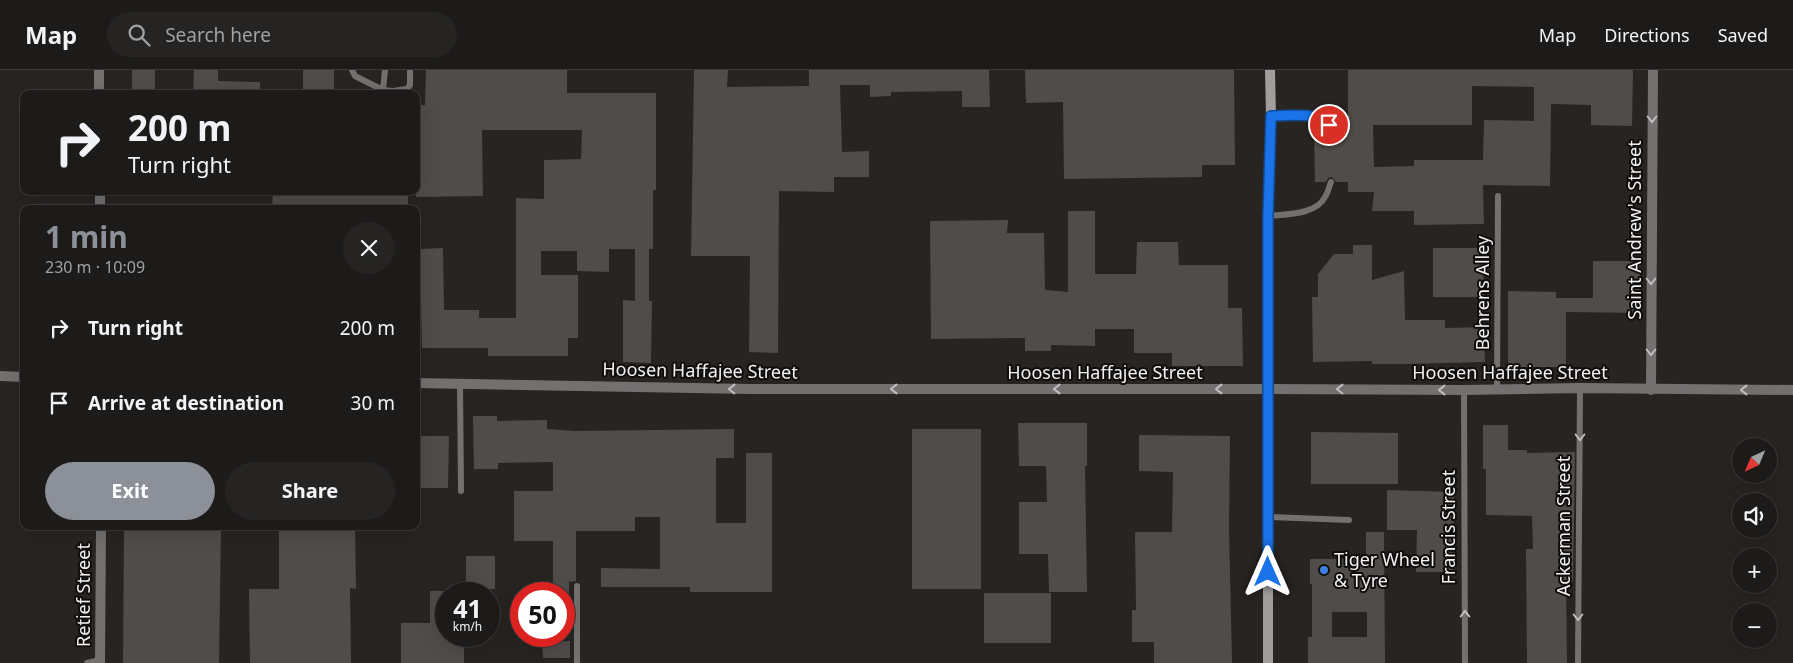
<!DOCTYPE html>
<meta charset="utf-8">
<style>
body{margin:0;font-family:"Noto Sans",sans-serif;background:#252423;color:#f1f3f6;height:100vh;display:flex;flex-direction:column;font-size:19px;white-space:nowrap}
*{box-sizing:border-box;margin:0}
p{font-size:16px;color:#a0a1a2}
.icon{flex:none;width:28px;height:28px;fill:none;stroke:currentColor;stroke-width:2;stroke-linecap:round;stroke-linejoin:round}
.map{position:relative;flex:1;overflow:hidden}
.sheet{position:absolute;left:20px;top:135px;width:400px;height:325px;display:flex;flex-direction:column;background:#1d1b1a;border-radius:10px;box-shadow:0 5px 20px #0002,0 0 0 1px #3b3939}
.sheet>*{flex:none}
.banner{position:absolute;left:20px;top:20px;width:400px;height:105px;border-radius:10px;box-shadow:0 5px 20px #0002,0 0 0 1px #3b3939;background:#1d1b1a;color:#f1f3f6;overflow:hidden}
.needle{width:32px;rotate:224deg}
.fabs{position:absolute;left:1732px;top:368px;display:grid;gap:10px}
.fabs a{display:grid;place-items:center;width:45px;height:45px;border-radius:50%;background:#1d1b1a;box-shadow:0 5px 20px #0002,0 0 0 1px #3b3939;font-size:25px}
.speed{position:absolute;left:435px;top:512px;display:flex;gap:10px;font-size:25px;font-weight:700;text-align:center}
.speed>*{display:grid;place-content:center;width:65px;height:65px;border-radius:50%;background:#1d1b1a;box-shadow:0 5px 20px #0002,0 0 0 1px #3b3939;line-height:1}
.speed small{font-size:12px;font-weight:400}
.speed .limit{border:8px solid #d22;background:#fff;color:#111}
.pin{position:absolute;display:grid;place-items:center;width:42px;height:42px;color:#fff;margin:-21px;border:2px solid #fff;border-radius:50%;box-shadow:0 1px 5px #0007}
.me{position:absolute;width:55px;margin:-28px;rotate:0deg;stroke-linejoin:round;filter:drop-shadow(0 0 4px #0008)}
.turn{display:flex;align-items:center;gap:18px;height:105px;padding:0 25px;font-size:22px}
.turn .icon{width:65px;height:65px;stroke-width:2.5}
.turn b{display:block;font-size:35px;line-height:42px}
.round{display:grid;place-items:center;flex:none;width:52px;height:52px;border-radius:26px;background:#252423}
.overview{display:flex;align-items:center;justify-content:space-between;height:85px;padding:0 25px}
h1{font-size:30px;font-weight:700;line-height:38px;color:#8c9099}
.primary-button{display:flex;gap:10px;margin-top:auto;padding:10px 25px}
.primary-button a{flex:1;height:58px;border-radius:30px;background:#8c9099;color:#fff;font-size:20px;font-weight:700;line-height:58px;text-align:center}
.primary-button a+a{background:#252423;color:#f1f3f6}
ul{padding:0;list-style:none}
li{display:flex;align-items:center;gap:15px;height:75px;padding:0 25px}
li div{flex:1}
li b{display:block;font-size:19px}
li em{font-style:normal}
header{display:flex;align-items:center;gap:30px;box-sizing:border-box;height:70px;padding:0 25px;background:#1d1b1a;border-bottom:1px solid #3b3939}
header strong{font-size:24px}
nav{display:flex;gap:28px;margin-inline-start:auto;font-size:18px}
.search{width:350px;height:45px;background:#252423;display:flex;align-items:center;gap:12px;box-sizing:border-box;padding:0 18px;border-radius:28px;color:#a0a1a2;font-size:19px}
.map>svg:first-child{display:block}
</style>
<header>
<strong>Map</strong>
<div class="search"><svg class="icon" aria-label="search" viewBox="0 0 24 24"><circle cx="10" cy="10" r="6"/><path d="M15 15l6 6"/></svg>Search here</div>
<nav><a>Map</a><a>Directions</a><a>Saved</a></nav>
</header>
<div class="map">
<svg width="1793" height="593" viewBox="0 0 1793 593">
<rect width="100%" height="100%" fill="#272422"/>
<g fill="#4f4c4a" fill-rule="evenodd">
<rect x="132" y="0" width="23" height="24"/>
<path d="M194 0H218V11L260 12V24H193Z"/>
<rect x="303" y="0" width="31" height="24"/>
<path d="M426 0H567V23H656V120H653V179H649V231H652L651 293 623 292V230L635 231V179H609V202L577 201V181H541V205H578V268H568V286H488V278H422L420 179 443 178 444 240H479V248H516V128L544 129V90L581 89 582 60H482L483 126 416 127V35H425Z"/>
<path d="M694 0H728L727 17 809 16V0H989L990 37H962V21L891 22V26L870 27V15H840L842 82 869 81V107H834V122L779 121 778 283 749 282 750 186H691Z"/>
<path d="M1025 0H1234L1235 95H1202V107L1064 109 1063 32 1026 33Z"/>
<path d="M1348 0H1633L1632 56 1591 55V35L1551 34 1550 116 1483 115 1484 154 1414 155V141H1372L1374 122H1348V112H1336L1332 107 1328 108 1326 112H1315L1314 55H1321L1329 60 1333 58 1334 55H1348ZM1472 16 1534 17V51L1484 50 1483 90H1414V96L1374 97 1373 55H1472Z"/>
<path d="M273 121H408V139H272Z"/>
<path d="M1068 141H1095V204H1136L1137 172H1178L1179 195H1228V238H1242L1243 296H1172V283H1134V259H1095V276L1051 275V281H1025V268L931 269 930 151 1008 150 1007 163H1044L1045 220 1068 222Z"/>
<path d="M1353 175H1372V210L1404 201 1405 250H1445V258L1484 257 1485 292 1405 294H1372V291L1313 292 1312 227H1318V204L1334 184H1353Z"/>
<path d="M1433 178H1483L1484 227H1433Z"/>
<path d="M1593 191H1640L1639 243 1566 242V297H1508V221L1556 222V228H1593Z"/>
<path d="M473 346H497V351L547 350V359L575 361 734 359V388H716V453H746V383H772V522H690V517H601V498L660 499V447H635V461H576V511L569 512V524H553V471H514V421H553V392L498 393V399H474Z"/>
<path d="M1018 353H1087V396H1085L1087 522H1049L1048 484H1019V432H1047L1046 396H1019Z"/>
<path d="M1483 355H1508V380H1527V383L1575 382 1573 512H1566L1567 593H1527L1526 479H1533L1532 446 1486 445V399H1483Z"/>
<rect x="912" y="359" width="69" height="160"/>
<path d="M1311 362 1398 363V414H1311Z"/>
<path d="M1139 365 1230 366 1229 459 1232 593H1154V572H1132V540H1136L1135 462H1172L1173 402 1139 401Z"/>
<path d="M421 366H449L448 418H421V405H416V373H421Z"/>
<path d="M1387 420 1454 422 1453 502H1416L1417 460H1387Z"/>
<path d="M124 456H221L219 593H123Z"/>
<path d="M279 456H355L356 519 350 518 351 593H250L249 519H279Z"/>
<path d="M1366 462H1384L1385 593H1308V567H1312V514H1310V489H1366ZM1332 542H1367V567H1332Z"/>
<rect x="466" y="486" width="29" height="33"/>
<path d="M430 521H446V566H464V593H401V553H430Z"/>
<rect x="984" y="523" width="67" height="50"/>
<path d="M570 571V588H543L542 572Z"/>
</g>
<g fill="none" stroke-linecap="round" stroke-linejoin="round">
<g stroke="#737170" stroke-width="6">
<path d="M352 0 355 6 383 20 385 0"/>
<path d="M383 20 393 21 407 19 410 15V0"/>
<path d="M1271 46C1291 46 1314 41 1329 55"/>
<path d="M1268 146C1286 144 1316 145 1325 127 1328 123 1329 117 1331 112"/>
<path d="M460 314 461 421"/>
<path d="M1497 319 1498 126"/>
<path d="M1464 320 1465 593"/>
<path d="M1268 447 1349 450"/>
<path d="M87 593 100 590"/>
<path d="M577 593V516"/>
<path d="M1578 593 1580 318"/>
</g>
<path stroke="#737170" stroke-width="10" d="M1651 320 1653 0"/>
<g stroke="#737170" stroke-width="10">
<path d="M99 0V24"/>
<path d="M100 121V139"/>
<path d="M0 306 24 307"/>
<path d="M416 313 750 319H1268L1464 320 1580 318 1793 320"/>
<path d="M100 593 101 456"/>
</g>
<path stroke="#a09d9c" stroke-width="10" d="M1268 593V146L1271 46 1270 0"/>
</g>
<defs><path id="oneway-chevron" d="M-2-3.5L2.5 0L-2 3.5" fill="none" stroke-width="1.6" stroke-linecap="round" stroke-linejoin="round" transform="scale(1.25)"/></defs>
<g stroke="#c0bebd">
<use href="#oneway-chevron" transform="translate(1652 49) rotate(90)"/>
<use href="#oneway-chevron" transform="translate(1651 211) rotate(90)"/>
<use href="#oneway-chevron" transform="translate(1651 282) rotate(90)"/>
<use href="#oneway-chevron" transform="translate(732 319) rotate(-179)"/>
<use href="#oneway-chevron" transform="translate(894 319) rotate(180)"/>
<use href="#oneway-chevron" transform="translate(1057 319) rotate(180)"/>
<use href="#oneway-chevron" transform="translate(1219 319) rotate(180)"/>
<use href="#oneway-chevron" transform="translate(1340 319) rotate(-179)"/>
<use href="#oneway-chevron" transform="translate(1442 320) rotate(-180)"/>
<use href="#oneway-chevron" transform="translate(1744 320) rotate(-180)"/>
<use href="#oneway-chevron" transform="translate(1580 367) rotate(90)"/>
<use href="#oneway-chevron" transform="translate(1465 544) rotate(-90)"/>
<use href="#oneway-chevron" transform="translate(1578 547) rotate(90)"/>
</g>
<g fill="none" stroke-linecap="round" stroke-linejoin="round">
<g stroke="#114b97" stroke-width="12">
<path id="route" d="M1268 502V146L1271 46C1291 46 1314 41 1329 55"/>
</g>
<use href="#route" stroke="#1a73e8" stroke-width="9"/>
</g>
<circle fill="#3f7fe0" stroke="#0f0e0d" stroke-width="2" cx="1324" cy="500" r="5"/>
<g text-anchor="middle" stroke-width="4" stroke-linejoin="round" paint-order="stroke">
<g font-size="18" fill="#f3f1f0" stroke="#0f0e0d">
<text transform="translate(1635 160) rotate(-90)" y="6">Saint Andrew's Street</text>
<text transform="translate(1483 223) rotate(-90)" y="6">Behrens Alley</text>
<text transform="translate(700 301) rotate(1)" y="6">Hoosen Haffajee Street</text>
<text x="1105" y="309">Hoosen Haffajee Street</text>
<text x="1510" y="309">Hoosen Haffajee Street</text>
<text transform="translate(1564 456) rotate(-90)" y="6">Ackerman Street</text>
<text transform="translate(1449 457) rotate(-90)" y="6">Francis Street</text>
<text transform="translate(84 525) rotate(-90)" y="6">Retief Street</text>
</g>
<g font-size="18" fill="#f3f1f0" stroke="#0f0e0d" text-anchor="start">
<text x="1334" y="496">Tiger Wheel<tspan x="1334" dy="21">&amp; Tyre</tspan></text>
</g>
</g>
</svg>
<div class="fabs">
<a><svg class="needle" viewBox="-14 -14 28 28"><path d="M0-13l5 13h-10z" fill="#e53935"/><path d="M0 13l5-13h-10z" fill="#a0a1a2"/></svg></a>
<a><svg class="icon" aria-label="sound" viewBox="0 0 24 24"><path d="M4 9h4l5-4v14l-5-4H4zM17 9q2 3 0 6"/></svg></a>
<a>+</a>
<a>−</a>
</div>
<div class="speed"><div>41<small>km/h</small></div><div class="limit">50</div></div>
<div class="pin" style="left:1329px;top:55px;background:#d93025"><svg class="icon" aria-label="arrive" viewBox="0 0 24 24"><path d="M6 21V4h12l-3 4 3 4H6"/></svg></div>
<svg class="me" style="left:1268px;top:502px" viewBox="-20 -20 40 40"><path d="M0-17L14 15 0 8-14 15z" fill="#1a73e8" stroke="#fff" stroke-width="4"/></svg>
<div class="banner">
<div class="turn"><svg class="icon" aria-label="right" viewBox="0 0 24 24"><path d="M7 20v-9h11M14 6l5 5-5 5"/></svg><div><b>200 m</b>Turn right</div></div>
</div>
<section class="sheet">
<div class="overview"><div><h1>1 min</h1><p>230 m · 10:09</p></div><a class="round"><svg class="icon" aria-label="close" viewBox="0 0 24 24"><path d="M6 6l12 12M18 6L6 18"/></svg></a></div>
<ul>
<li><svg class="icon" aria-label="right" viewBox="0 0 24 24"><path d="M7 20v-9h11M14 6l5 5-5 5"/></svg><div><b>Turn right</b></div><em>200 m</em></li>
<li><svg class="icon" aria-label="arrive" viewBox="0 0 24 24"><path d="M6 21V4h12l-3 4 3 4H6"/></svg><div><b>Arrive at destination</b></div><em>30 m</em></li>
</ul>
<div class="primary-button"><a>Exit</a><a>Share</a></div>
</section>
</div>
